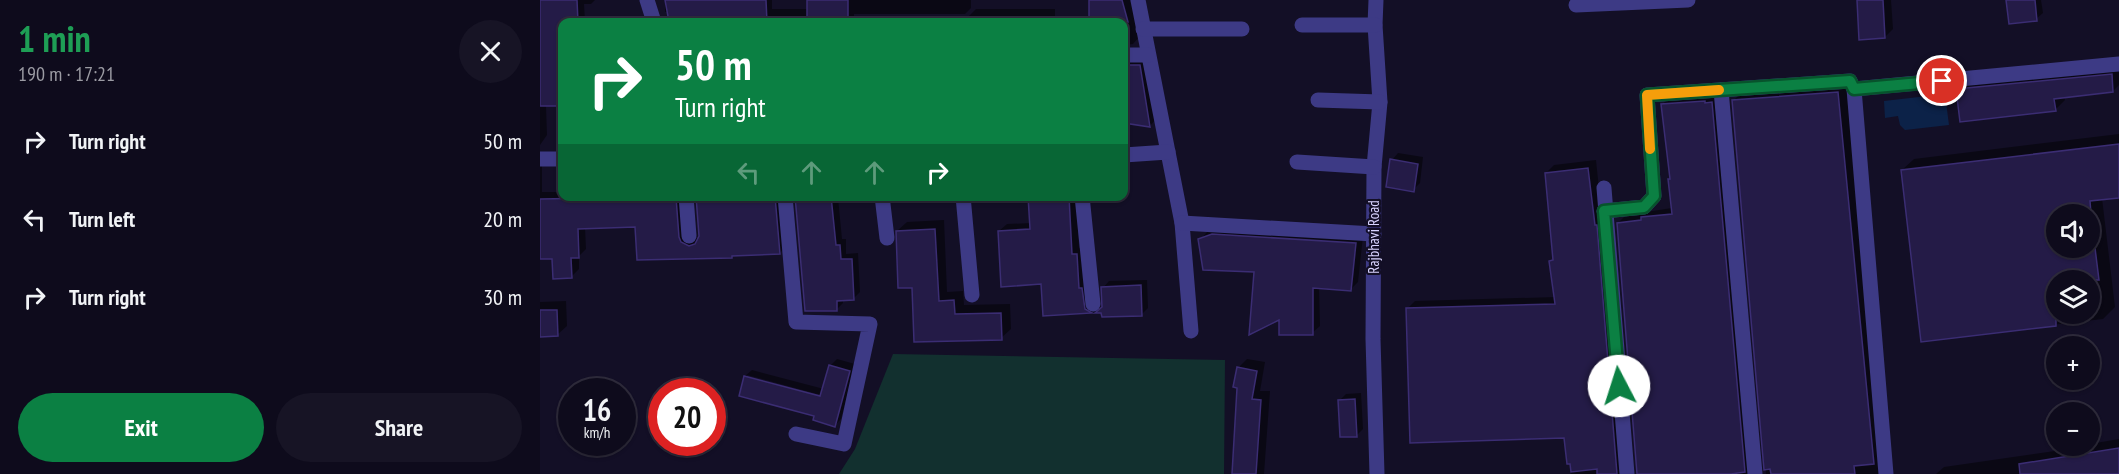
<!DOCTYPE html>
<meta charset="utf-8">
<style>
body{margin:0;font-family:"PT Sans Narrow",sans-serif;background:#171425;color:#f1f3f6;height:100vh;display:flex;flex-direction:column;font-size:22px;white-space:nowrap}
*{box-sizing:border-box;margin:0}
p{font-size:20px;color:#9b9ba3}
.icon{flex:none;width:33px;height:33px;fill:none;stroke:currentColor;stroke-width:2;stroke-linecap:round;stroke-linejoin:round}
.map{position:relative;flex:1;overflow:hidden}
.panel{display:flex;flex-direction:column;background:#0e0b1c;width:540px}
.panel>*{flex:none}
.banner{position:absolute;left:18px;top:18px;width:570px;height:183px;border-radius:12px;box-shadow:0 2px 4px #0004,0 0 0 2px #2e2b3b;background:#0b8043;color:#fff;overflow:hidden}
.controls{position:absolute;left:1506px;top:204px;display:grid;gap:12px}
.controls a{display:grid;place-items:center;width:54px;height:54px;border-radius:50%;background:#0e0b1c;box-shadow:0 2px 4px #0004,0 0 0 2px #2e2b3b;font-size:30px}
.speed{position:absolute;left:18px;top:378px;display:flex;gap:12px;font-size:30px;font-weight:700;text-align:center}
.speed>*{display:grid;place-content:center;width:78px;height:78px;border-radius:50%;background:#0e0b1c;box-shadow:0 2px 4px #0004,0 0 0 2px #2e2b3b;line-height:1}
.speed small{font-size:15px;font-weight:400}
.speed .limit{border:9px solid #d22;background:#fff;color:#111}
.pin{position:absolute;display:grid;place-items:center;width:51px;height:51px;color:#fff;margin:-26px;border:3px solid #fff;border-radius:50%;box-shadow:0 2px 6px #0007}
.me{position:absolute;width:66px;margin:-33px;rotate:355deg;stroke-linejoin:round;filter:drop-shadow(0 0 4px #0008)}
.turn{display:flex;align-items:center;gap:21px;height:126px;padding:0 18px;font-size:27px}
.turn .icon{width:78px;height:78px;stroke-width:2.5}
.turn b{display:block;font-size:42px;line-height:51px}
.lanes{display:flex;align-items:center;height:57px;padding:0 18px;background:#0003;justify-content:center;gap:30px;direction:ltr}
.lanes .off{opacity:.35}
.round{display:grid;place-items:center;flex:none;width:63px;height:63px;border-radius:32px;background:#171425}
.head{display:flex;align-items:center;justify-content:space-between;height:102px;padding:0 18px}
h1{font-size:36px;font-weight:600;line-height:45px;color:#1e9e55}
.primary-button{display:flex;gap:12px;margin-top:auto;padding:12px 18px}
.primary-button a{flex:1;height:69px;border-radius:36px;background:#0b8043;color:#fff;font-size:24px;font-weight:600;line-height:69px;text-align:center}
.primary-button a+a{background:#171425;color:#f1f3f6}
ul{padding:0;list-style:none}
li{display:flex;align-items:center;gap:18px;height:78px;padding:0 18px}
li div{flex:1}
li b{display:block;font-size:22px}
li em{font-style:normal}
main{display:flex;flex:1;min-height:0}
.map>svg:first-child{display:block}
</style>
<main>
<section class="panel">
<div class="head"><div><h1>1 min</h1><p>190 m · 17:21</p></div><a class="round"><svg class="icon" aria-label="close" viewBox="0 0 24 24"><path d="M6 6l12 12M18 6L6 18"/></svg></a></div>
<ul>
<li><svg class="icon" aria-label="right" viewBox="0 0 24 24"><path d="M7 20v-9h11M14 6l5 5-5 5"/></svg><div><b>Turn right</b></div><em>50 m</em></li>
<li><svg class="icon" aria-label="left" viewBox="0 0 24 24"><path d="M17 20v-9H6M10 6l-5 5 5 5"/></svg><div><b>Turn left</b></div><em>20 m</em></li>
<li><svg class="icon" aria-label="right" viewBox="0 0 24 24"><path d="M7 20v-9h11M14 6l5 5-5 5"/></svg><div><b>Turn right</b></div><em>30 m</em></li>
</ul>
<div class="primary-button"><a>Exit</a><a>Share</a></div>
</section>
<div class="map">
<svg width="1579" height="474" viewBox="0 0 1579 474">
<rect width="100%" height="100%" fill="#130f26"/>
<path fill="#12302f" d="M353 354 685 360 684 474H299L315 449Z"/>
<path fill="#0c2248" d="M1405 94 1409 125 1365 130 1360 125 1358 116 1345 118 1344 101Z"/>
<g fill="#0007" fill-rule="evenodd">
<path d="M0 0H55L51 4H44L45 22H22V105L6 106 7 135 0 145Z"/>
<path d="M125 0H232V9H268V0H431V8L425 14H314V22H130L128 12H125Z"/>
<path d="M550 0H590L599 37 593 44 584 45V22H550Z"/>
<path d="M1318 0H1351L1353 29 1345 37Z"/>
<path d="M1468 0H1501L1503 13 1496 19Z"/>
<path d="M436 9H515V22H429V16Z"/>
<path d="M584 53 606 59 616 119 610 126 584 121Z"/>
<path d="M1579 66V85L1573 91 1524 96 1525 100 1515 110 1418 90 1427 80Z"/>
<path d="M1306 84 1343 474H1226L1193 101 1201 93Z"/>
<path d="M1180 94 1218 474H1098L1078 223 1086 215 1132 208 1129 180 1131 178 1123 104 1131 96Z"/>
<path d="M1579 134V196L1562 198 1575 307 1563 319 1383 340 1362 170 1374 159ZM1516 214H1550V248H1516ZM1516 280H1550V314H1516Z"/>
<path d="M858 153 883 157 880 183 873 190 852 160Z"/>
<path d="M0 155 2 159V192H22V196H144L149 235 158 239 159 238 157 196H243L247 245 240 253 194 254 192 256 98 258 97 225 45 227 46 249 39 256V269L32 276 13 257H0Z"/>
<path d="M1056 160 1062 218 1090 474H1031L1026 437 867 309 875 301 1016 297 1011 261 1014 258 1006 173 1014 165Z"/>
<path d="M490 196H536L539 248 544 247 558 306 551 312 504 314 503 283 459 231 467 224 491 223Z"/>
<path d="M298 198 302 239H306V254L318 253 320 292 314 298 303 299V303L297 309 264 199Z"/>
<path d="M404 220 407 292 423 291 424 305 470 304 471 329 461 338 375 341 373 286 357 231 367 222Z"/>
<path d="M680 228 823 236 818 282 811 289 779 287 780 326 772 333 740 318 715 271 660 240 667 232Z"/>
<path d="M607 280 608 308 602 314 564 307 563 288 569 281Z"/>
<path d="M26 301 27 326 17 335 0 336V302Z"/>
<path d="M297 359 315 364 301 419 295 425 275 419 276 415 200 395 205 376 212 370 284 389 291 365ZM207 375 288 397 287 400 207 378Z"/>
<path d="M707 359 725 362 720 391H730L724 474H693L698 368Z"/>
<path d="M821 393 823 429 817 435 800 400 806 394Z"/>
<path d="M1579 439V474H1396L1404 467 1550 446V444Z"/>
</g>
<g fill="#241b47" stroke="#3b2d73" stroke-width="1.5">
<path d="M0 0H37L38 22H22V106H0Z"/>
<path d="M125 0H226L227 22H129Z"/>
<rect x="267" y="0" width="41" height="22"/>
<path d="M549 0H582L588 22H549Z"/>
<path d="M1317 0H1343L1345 38 1319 40Z"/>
<path d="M1466 0H1495L1497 21 1469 24Z"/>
<path d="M584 65H600L610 127 584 123Z"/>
<path d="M1572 74 1573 92 1514 99 1516 111 1420 122 1416 89Z"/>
<path d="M1298 92 1334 464 1314 466 1315 474H1231L1230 469 1224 470 1192 100Z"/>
<path d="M1165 101V103L1172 102 1205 472 1191 474H1097L1077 223 1101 220V217L1132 214 1128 179H1130L1121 104Z"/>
<path d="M1579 144V198L1550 201 1551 214H1516V248H1555L1559 280H1516V326L1381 342 1361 170Z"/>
<path d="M850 159 878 164 874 192 846 187Z"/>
<path d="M1048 168 1055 225H1057L1077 474H1057V469L1031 472 1030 464H1027L1024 438 870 443 866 308 1015 304 1009 261 1013 260 1005 173Z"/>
<path d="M54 196H94V199L136 197 139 237 141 242 149 246 155 244 159 236 156 196H235L240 254 192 256V258L97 260 95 227 38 229 39 258H31L32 278 13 279 12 259H0V199L55 198Z"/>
<path d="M255 196H291L296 245H300L301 259H312L314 300 297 301V311H265Z"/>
<path d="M488 196H529L532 254H537L539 288H542L545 309 552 313 503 316 501 284 461 287 458 231 490 229Z"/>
<path d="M395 229 399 301 414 300 415 314 461 313 462 340 374 342 372 288H358L356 231Z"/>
<path d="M672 234 816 243 811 291 773 288V335H739V320L709 335 714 272 663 270 658 239Z"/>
<path d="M601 285 602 316 562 317 561 313H555L562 307 561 287Z"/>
<path d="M0 310H17L18 336 0 337Z"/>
<path d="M289 365 310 371 295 427 273 420 274 416 199 396 204 376 280 396Z"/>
<path d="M697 367 717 371 712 399 721 400 716 474H692L697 388 693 387Z"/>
<path d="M815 399 817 437H800L798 400Z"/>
<path d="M1579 448V474H1480L1479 464Z"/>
</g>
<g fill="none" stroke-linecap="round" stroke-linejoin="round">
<g stroke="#3d3a85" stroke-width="15">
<path d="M107 0 114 22"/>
<path d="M598 0 642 223 651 331"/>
<path d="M836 0 835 25 840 102 834 167 833 339 837 474"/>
<path d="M1036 5 1148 0"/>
<path d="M762 25H835"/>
<path d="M603 29H702"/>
<path d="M584 55H608"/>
<path d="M1314 89 1579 64"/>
<path d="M1181 90 1215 474"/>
<path d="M778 100 840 102"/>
<path d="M584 155 628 152"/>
<path d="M0 159H22"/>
<path d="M757 162 834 167"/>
<path d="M1064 188 1087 474"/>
<path d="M146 196 149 236"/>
<path d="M245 196 256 322 330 324 304 444 256 434"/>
<path d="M342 196 347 238"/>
<path d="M423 196 432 295"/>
<path d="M542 196 553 304"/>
<path d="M1064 211 1104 207 1114 196 1107 95 1310 81 1314 89 1346 474"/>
<path d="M642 223 834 234"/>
</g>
</g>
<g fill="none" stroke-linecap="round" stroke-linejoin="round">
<g stroke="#07532c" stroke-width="15">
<path id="route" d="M1079 386 1064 211 1104 207 1114 196 1107 95 1310 81 1314 89 1402 81"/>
</g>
<use href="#route" stroke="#0b8043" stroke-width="10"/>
<path stroke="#f59e0b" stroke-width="10" d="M1110 149 1107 95 1179 90"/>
</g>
<g text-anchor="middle" stroke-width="4.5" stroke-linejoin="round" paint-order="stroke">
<g font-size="15" fill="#d9d4ff" stroke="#130f26">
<text transform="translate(834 237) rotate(-90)" y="5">Rajbhavi Road</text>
</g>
</g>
</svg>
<div class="controls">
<a><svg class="icon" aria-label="sound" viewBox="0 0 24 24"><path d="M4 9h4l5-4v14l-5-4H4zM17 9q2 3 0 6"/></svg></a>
<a><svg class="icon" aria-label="layers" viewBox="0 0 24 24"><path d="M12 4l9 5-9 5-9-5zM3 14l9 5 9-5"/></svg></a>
<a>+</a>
<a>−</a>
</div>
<div class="speed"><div>16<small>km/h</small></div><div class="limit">20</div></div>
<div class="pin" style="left:1402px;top:81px;background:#d93025"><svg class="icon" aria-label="arrive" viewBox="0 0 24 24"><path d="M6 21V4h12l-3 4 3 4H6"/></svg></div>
<svg class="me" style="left:1079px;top:386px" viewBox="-20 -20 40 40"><circle r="19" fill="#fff"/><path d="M0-13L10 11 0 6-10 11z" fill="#0b8043"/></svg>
<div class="banner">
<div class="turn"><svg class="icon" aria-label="right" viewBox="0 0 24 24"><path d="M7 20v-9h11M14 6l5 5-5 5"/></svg><div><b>50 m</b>Turn right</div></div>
<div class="lanes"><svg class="icon off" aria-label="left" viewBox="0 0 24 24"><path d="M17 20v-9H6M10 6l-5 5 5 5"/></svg><svg class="icon off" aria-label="ahead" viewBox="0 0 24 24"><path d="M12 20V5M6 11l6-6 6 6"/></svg><svg class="icon off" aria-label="ahead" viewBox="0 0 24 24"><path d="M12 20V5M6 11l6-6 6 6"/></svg><svg class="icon" aria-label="right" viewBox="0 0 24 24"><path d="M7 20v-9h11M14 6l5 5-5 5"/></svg></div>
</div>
</div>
</main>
